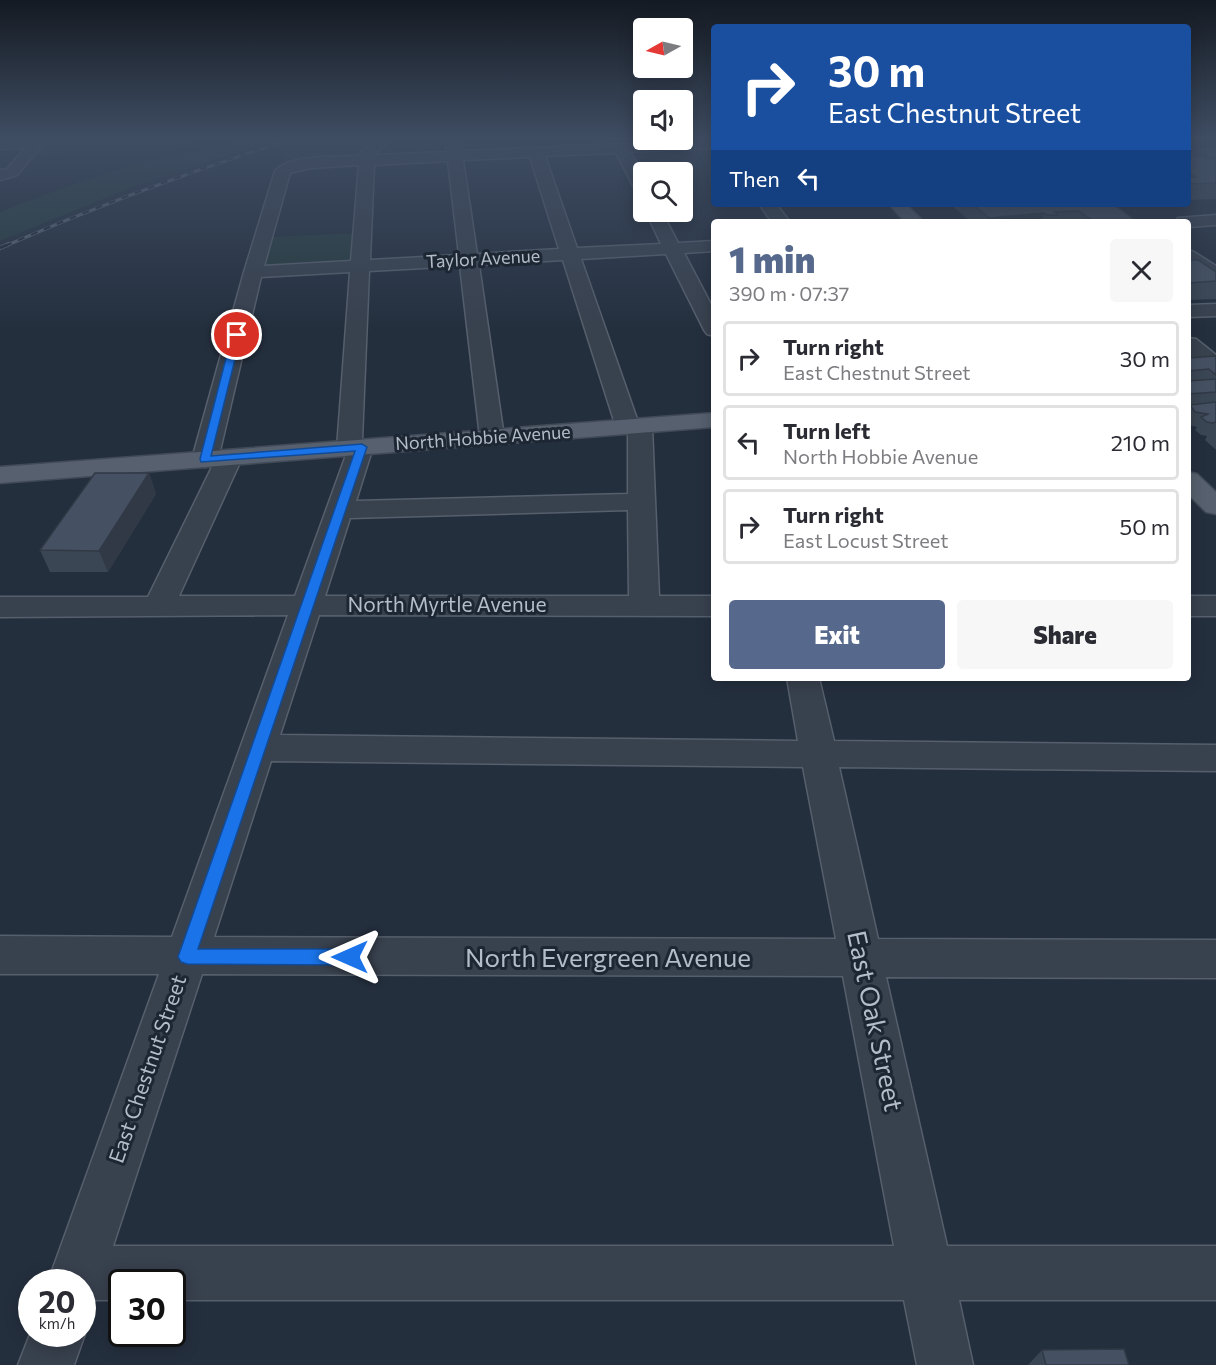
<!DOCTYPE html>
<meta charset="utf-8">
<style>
body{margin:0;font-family:Commissioner,sans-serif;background:#f7f7f7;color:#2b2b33;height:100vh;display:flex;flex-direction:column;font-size:22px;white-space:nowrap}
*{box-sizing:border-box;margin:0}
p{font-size:20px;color:#7c7c81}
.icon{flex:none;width:33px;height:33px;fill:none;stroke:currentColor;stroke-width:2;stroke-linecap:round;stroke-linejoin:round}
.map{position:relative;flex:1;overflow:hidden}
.sheet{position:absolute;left:711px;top:219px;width:480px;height:462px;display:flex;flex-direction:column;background:#fff;border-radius:6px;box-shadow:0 3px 15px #0003}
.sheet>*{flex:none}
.guide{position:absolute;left:711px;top:24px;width:480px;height:183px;border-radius:6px;box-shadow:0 3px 15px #0003;background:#1a4fa0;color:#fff;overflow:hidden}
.needle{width:39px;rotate:262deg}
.controls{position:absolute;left:633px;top:18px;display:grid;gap:12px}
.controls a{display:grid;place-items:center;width:60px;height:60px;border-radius:6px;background:#fff;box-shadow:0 3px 15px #0003;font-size:30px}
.speed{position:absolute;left:18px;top:1269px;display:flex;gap:12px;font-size:30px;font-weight:700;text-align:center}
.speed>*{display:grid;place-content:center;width:78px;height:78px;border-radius:50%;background:#fff;box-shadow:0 3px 15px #0003;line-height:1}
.speed small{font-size:15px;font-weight:400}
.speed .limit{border:3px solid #111;border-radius:9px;background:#fff;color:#111}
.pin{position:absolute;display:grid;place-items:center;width:51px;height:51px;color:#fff;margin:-26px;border:3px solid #fff;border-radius:50%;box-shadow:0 2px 6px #0007}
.me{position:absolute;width:66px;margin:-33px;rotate:270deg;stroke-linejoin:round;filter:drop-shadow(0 0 4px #0008)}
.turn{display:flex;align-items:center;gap:21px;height:126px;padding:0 18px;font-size:27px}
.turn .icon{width:78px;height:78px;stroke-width:2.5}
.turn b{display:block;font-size:42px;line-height:51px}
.then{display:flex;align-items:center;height:57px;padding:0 18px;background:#0003;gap:12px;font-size:22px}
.round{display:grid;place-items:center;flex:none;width:63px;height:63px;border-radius:6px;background:#f7f7f7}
.headline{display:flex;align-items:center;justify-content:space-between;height:102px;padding:0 18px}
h1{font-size:36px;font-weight:800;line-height:45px;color:#56698c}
.button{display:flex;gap:12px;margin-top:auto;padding:12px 18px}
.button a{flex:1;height:69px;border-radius:6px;background:#56698c;color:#fff;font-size:24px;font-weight:800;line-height:69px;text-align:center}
.button a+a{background:#f7f7f7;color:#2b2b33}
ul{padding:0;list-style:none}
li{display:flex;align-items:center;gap:18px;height:75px;margin:0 12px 9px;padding:0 6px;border:3px solid #e1e1e2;border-radius:6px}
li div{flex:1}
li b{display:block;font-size:22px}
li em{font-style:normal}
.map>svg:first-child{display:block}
</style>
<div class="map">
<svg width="1216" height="1365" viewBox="0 0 1216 1365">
<rect width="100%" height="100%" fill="#242f3e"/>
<g fill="#263c3f">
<path d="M48 138H204L162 150 32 156Z"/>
<path d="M264 138H282L132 187 0 241V212L65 187 142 162Z"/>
<path d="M302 138H383V139L355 160 289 164 282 160 281 155 284 150 292 148 280 145Z"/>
<path d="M358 233 355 264 265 267 263 264 270 237Z"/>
</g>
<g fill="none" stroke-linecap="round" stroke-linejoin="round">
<g stroke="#565f6c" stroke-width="3">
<g id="minor">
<path d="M33 138H48L17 175 0 180V170L7 169 25 148 0 149V141Z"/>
<path d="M446 138H460L462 151 714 140V148L630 152 644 176V196L636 191 616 153 545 156 577 248 661 244 646 212H662L678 243 714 241V251L684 253 714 310V336L707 334 704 330 666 254 581 259 637 419 649 421 652 426 659 596H714V616L319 615 280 735 798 741 787 678H819L834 741 1216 745V771L839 767 878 939 1216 940V978L886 977 947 1246H1216V1300H959L973 1365H917L904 1300H172V1282H122V1300H94L82 1306V1282H48L159 974H0V936L172 937 288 615 0 617V597H148L213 465 205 467 196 464 192 459 244 272 275 171C289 154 338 157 359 156L362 151 379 140 386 144 374 155 447 152ZM530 157 559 249 477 254 463 160ZM448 161 459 255 370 260 374 165ZM359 165 351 261 264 266 290 173 311 168ZM563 260 616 427 619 432 628 434V494L356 501 373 447 370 442 362 440 369 271 460 266 480 437 483 442 492 444 501 442 504 437 479 265ZM350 272 337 448 340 453 346 455 295 596H179L242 458 238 453 229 450 219 455 261 277ZM628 510 629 596H325L350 518ZM271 761 803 767 836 939 214 937ZM202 974 843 976 894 1246H113Z"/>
<path d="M759 204H776L790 222H772Z"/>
<path d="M1216 215V225L1188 227V222H1175L1178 218Z"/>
<path d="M1188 250 1194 252 1216 266V281L1209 279 1188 264Z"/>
<path d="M1216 304V316L1188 317V305Z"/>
<path d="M1188 338 1196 339 1216 355V373L1208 371 1188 355Z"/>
<rect x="1188" y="596" width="28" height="20"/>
<path d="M32 1329V1334H82V1329L85 1334 74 1365H18Z"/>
</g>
</g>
<g stroke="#414a57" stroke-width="3">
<g id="major">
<path d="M889 204H906L924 222H905Z"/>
<path d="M714 413V427L0 483V467Z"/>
<path d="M1188 472 1197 474 1216 492V514L1206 512 1188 494Z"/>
</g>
</g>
<use href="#minor" fill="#38414e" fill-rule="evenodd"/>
<use href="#major" fill="#56606e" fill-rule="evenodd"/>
<g stroke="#5a6575" stroke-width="3">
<path id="rail-far1" d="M5 246C102 204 194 170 295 138"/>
</g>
<g stroke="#5a6575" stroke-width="4.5">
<path id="rail" d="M0 248 9 244"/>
</g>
<use href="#rail-far1" stroke="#1d2633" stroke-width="2" stroke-dasharray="7" stroke-linecap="butt"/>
<use href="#rail" stroke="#1d2633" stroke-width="3" stroke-dasharray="8" stroke-linecap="butt"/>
</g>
<g fill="#3b4654">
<path d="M1216 147V199L1188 200V152L1192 154 1194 148Z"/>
<path d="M950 204H1113L1138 222H971Z"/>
<path d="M1188 260 1216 272V299L1188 300Z"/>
<path d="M1216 356V449H1215L1205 440 1207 436 1201 435 1195 430 1197 427 1189 425 1188 423V358Z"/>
<path d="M149 473 156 494 108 572H50L40 550Z"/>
<path d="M1042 1350 1129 1365H1028Z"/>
</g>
<g fill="#303945">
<path d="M1044 213 1042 222H988L989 218Z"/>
<path d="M149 473 156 494 108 572 99 551Z"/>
</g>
<g fill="#455162" stroke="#303945" stroke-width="1.5">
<path d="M1216 147V164H1215L1216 165V183L1188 184V177H1196L1188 172V152L1194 155 1214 159 1194 148Z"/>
<path d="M972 204H1113L1138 222H1094L1079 211 1055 212 1058 215H1047L1044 213 989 218Z"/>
<path d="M1188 260H1198L1216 272V281L1188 283Z"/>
<path d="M1216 356V375L1209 369 1188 371V358Z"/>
<path d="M1216 379V392L1188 394V381Z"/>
<path d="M1216 402V422L1213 423 1207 422 1201 417 1208 414 1195 412 1190 405Z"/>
<path d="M95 473H149L99 551 40 550Z"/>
<path d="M1124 1349 1129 1365H1046L1042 1350Z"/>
</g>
<linearGradient id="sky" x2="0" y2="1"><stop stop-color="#141a22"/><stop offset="0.42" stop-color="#3f4d63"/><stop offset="1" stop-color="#3f4d63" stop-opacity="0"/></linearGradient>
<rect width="1216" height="329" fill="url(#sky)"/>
<path fill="#1a73e8" stroke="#114b97" stroke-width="1.5" d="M237 332 241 335 211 456 362 444 367 447 198 949H350L356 952 359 957 356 963 350 965 187 964 181 962 178 957 355 451 201 462 200 459 232 335Z"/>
<g text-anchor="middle" stroke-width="6" stroke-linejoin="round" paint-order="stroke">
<g font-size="18" fill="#b4bcc9" stroke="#1d2633">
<text transform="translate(483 259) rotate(-3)" y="6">Taylor Avenue</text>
<text transform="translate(483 438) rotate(-4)" y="6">North Hobbie Avenue</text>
</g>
<g font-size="21" fill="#b4bcc9" stroke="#1d2633">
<text x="447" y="612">North Myrtle Avenue</text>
<text transform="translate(148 1069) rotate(-71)" y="7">East Chestnut Street</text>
</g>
<g font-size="26" fill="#b4bcc9" stroke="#1d2633">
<text x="608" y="967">North Evergreen Avenue</text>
<text transform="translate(875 1021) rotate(78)" y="9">East Oak Street</text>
</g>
</g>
</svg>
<div class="controls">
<a><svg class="needle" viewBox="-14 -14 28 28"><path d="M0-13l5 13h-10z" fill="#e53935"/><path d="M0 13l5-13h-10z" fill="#7c7c81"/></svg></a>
<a><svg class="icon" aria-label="sound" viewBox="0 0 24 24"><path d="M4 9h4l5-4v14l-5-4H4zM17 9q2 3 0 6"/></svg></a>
<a><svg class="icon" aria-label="search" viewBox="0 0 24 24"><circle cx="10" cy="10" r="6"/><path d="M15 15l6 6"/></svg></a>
</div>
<div class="speed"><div>20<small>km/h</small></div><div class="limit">30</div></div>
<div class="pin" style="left:237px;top:335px;background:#d93025"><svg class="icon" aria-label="arrive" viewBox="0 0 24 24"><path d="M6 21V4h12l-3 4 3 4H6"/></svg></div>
<svg class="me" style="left:350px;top:957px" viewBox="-20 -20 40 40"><path d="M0-17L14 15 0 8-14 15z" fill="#1a73e8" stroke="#fff" stroke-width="4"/></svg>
<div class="guide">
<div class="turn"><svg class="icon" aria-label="right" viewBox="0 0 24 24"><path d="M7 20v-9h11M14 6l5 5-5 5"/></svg><div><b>30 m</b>East Chestnut Street</div></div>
<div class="then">Then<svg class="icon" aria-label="left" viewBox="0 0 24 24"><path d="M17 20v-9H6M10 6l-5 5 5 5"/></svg></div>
</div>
<section class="sheet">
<div class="headline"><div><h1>1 min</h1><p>390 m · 07:37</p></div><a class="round"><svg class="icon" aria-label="close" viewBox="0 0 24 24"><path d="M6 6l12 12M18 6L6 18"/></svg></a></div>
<ul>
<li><svg class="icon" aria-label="right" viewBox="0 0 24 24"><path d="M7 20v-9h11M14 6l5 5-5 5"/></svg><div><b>Turn right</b><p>East Chestnut Street</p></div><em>30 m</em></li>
<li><svg class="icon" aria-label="left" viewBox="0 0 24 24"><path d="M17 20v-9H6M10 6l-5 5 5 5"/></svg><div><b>Turn left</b><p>North Hobbie Avenue</p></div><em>210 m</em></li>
<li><svg class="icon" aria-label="right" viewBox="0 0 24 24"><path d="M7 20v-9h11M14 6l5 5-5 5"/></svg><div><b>Turn right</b><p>East Locust Street</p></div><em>50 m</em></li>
</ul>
<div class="button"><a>Exit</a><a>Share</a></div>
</section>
</div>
